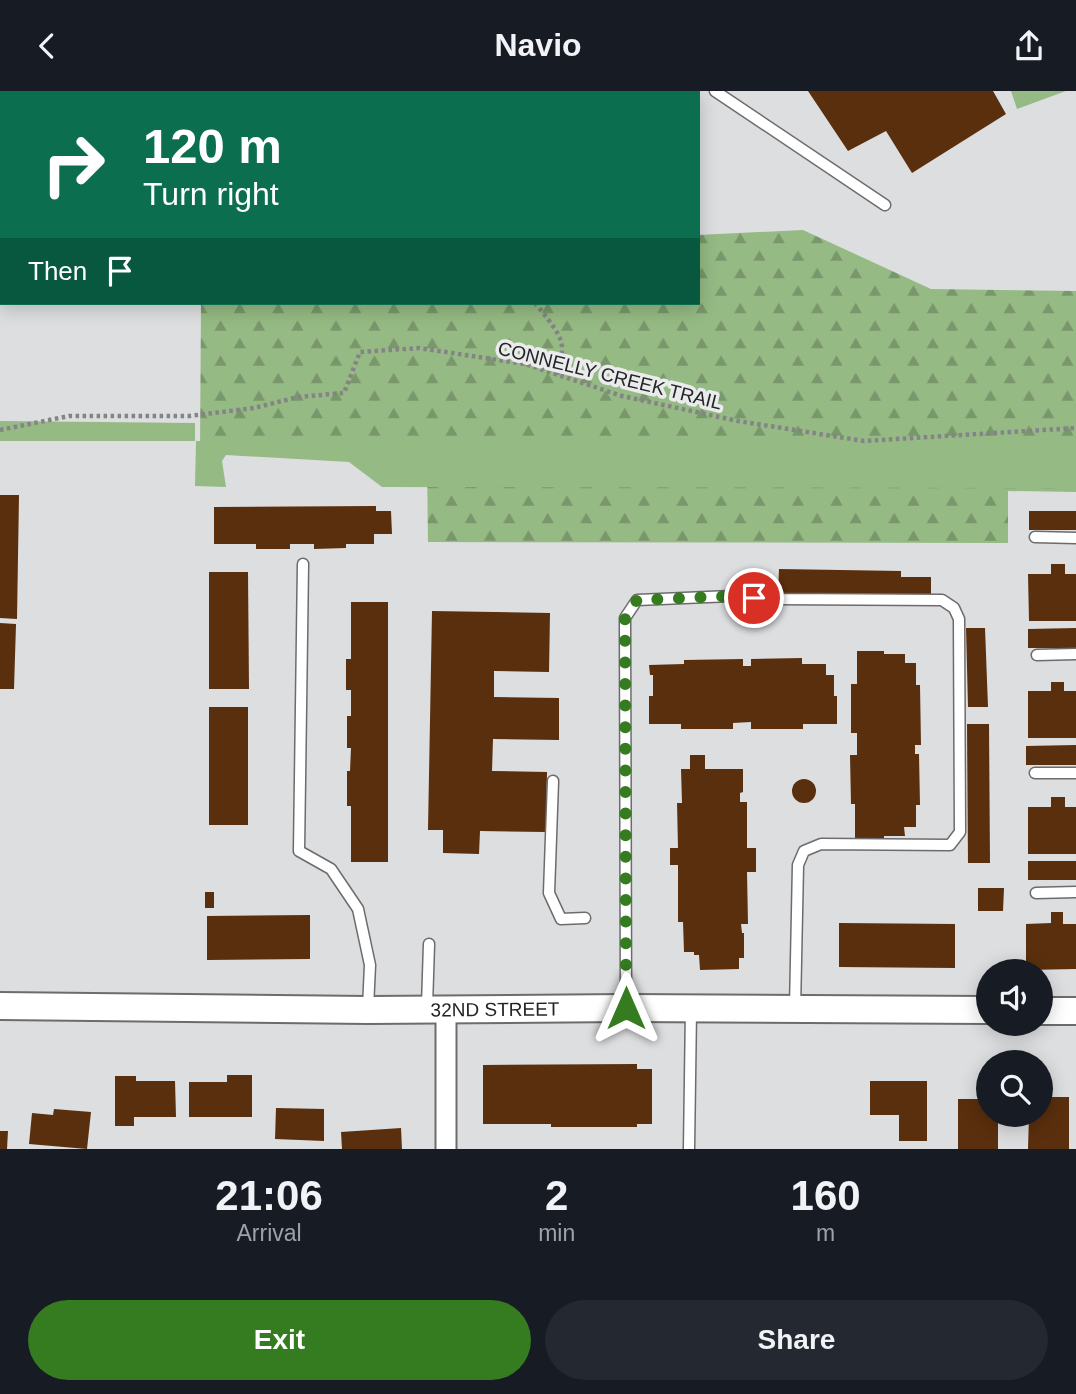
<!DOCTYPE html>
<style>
body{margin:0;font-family:Arial,sans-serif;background:#242831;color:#f1f3f6;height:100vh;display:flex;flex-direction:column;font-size:26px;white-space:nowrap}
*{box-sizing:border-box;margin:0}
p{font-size:23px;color:#9ea1a6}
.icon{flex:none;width:38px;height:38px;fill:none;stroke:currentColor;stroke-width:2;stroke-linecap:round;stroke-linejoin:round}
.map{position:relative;height:1058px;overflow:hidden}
.drawer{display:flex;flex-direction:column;background:#171b24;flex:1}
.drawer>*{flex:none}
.top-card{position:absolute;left:0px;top:0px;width:700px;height:214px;box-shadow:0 4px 18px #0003;background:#0b6e4f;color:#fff;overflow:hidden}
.controls{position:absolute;left:976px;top:868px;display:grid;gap:14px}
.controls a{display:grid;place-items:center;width:77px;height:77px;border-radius:50%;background:#171b24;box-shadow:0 4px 18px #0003;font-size:35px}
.pin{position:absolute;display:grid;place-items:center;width:60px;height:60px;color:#fff;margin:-30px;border:4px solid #fff;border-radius:50%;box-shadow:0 2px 7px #0007}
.me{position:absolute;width:77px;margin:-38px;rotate:0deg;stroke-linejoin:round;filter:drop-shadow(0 0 5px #0008)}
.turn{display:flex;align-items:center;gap:24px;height:147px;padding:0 28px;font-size:32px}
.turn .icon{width:91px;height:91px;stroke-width:2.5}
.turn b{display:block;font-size:49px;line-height:60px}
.then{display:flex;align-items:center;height:66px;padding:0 28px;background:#0003;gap:14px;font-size:26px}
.eta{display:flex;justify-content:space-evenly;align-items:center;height:119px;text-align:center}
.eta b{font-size:42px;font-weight:800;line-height:49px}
.cta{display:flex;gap:14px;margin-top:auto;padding:14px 28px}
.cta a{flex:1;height:80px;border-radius:42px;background:#357b1f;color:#fff;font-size:28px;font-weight:800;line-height:80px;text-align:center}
.cta a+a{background:#242831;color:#f1f3f6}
header{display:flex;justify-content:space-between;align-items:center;height:91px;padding:0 28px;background:#171b24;font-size:32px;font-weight:800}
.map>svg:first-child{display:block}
</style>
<header><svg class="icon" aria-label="back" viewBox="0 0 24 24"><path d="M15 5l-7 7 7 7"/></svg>Navio<svg class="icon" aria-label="share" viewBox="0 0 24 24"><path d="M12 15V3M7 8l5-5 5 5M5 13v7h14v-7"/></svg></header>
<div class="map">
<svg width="1076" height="1058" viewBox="0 0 1076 1058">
<defs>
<pattern id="forest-firs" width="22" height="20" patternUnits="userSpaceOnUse" patternTransform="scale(1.75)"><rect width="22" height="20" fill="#95ba83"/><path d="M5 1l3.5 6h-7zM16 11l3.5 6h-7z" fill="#79976b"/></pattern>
</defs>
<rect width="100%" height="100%" fill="#dddee0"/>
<path fill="url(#forest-firs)" d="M803 139 931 198 1076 200V401L1008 400V452L428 451 427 372 200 361 201 212H698V144Z"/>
<g fill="#95ba83">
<path d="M1011 0H1066L1017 18Z"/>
<path d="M0 330 195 332V350H0Z"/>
<path d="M1076 347V397L382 396 349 371 226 364 222 370 226 396 195 395 196 350Z"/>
</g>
<g fill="#5a2f0d">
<path d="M808 0H993L1006 23 912 82 886 40 848 60Z"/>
<path d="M0 404H19L17 528 0 527Z"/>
<path d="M376 415V420H391L392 443H374V453H346V457L314 458V453H290V458H256V453H214V416Z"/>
<rect x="1029" y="420" width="47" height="19"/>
<path d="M1051 473H1065V483H1076V530H1029L1028 483H1051Z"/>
<path d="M779 478 901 480V486H931V504L778 502Z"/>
<path d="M209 481H248L249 598H209Z"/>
<path d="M351 511H388V771H351V715H347V680H350L351 657H347V625H351V599H346V568H351Z"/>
<path d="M432 520 550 522 549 581 494 580V606L559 607V649L493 648 492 680 547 681 546 741 480 740 479 763 443 762V739H428Z"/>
<path d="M0 532 16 533 14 598H0Z"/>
<path d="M966 537H985L988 616H968Z"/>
<path d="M1076 537V557H1028V538Z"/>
<path d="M857 560H884V563H905V572H916V594H920L921 654H915V663H919L920 714H916V736H904L905 745H884V748H855V713H851L850 664H857V642H851V593H857Z"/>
<path d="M802 567V573H826V584H834V605H837V633H803V638H751V631L733 632V638H681V633H649V605H653V584H650L649 574 684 573V569L743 568V575H751V568Z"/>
<path d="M1051 591H1064V600H1076V647H1028V600H1051Z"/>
<rect x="209" y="616" width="39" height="118"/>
<path d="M967 633H989L990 772H968Z"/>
<path d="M1076 654V674H1026V655Z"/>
<path d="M690 664H705V678H743V701L740 702V711H747V757H756V781H747L748 833H741L742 842H744V867H739V878L700 879 699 864H694V861H684L683 831H678V774H670V757H678L677 712H682L681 678H690Z"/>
<circle cx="804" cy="700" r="12"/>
<path d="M1051 706H1065V716H1076V763H1028V716H1051Z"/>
<rect x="1028" y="770" width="48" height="19"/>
<path d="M978 797H1004L1003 820H978Z"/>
<rect x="205" y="801" width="9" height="16"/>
<path d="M1051 821H1063V833H1076V878L1026 879V833L1051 832Z"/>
<path d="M310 824V868L207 869V825Z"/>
<path d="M839 832 955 833V877L839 876Z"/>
<path d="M637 973V978H652V1033H637V1036H551V1033H483V974Z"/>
<path d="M227 984H252V1026H189V991H227Z"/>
<path d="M115 985H136V990H175L176 1026H134V1035H115Z"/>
<path d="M870 990H927V1050H899V1024H870Z"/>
<path d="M1041 1006H1069V1058H1028L1029 1024H1041Z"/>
<path d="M958 1008H989V1024H998V1058H958Z"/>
<path d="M276 1017 324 1018V1050L275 1048Z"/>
<path d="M54 1018 91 1021 87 1058 29 1053 32 1022 53 1024Z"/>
<path d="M401 1037 402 1058H342L341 1041Z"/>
<path d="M0 1040H8L7 1058H0Z"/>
</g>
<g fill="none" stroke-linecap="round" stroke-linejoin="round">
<g stroke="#6c6c6e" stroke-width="13">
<g id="lane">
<path d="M715 0 885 114"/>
<path d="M1035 446 1076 447"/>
<path d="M303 473 299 760 331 778 358 818 370 874 368 917"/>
<path d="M1037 564 1076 563"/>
<path d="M1035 682H1076"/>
<path d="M553 690 549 802 561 828 585 827"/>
<path d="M1036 802 1076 801"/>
<path d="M427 915 429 853"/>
<path d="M626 915 625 527 637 509 731 505 777 508 942 509 954 517 959 528 960 741 950 754 821 753 804 760 798 774 795 917"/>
<path d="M689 1058 691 918"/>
</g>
</g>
<g stroke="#6c6c6e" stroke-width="23">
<path id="street" d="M446 1058V919"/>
</g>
<g stroke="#6c6c6e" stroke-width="30">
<g id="secondary">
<path id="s1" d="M0 915 368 919 626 917 989 919"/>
<path d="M1041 920H1076"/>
</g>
</g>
<g stroke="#848486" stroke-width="4.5" stroke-dasharray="3.5 3.5" stroke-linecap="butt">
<path d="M326 0 329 2"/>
<path d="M535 212C543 222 557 238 561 250 564 261 560 273 557 284"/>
<path d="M0 339 69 325H189L254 317 298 306 344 302 360 261 419 257 525 273 622 305 738 330 864 350 1076 337"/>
</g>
<use href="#lane" stroke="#fff" stroke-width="10"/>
<use href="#street" stroke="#fff" stroke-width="19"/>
<use href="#secondary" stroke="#fff" stroke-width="26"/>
</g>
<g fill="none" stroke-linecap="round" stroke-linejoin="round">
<path stroke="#357b1f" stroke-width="12" stroke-dasharray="0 21.6" d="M626 917 625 527 637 509 731 505 754 507"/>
</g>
<g text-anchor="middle" stroke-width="7" stroke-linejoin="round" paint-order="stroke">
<g font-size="19" fill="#242425" stroke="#eaebed">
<text transform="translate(610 284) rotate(14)" y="7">CONNELLY CREEK TRAIL</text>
<text dy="7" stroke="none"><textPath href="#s1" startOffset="495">32ND STREET</textPath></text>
</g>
</g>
</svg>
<div class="controls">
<a><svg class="icon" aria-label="sound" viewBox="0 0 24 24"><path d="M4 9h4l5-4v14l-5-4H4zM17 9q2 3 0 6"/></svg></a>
<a><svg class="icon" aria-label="search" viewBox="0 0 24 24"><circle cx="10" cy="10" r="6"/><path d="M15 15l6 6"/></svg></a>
</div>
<div class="pin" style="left:754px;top:507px;background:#d93025"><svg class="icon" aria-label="arrive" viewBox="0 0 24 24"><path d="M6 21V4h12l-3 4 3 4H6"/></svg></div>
<svg class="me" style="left:626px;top:917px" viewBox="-20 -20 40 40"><path d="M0-17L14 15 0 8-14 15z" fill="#357b1f" stroke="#fff" stroke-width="4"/></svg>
<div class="top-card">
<div class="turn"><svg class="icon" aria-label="right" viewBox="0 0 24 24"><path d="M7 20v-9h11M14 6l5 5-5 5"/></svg><div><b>120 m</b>Turn right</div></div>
<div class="then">Then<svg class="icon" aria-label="arrive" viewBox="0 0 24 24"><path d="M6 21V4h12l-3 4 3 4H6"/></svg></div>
</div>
</div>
<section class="drawer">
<div class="eta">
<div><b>21:06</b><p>Arrival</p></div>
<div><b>2</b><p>min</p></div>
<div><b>160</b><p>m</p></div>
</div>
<div class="cta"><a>Exit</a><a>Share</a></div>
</section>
